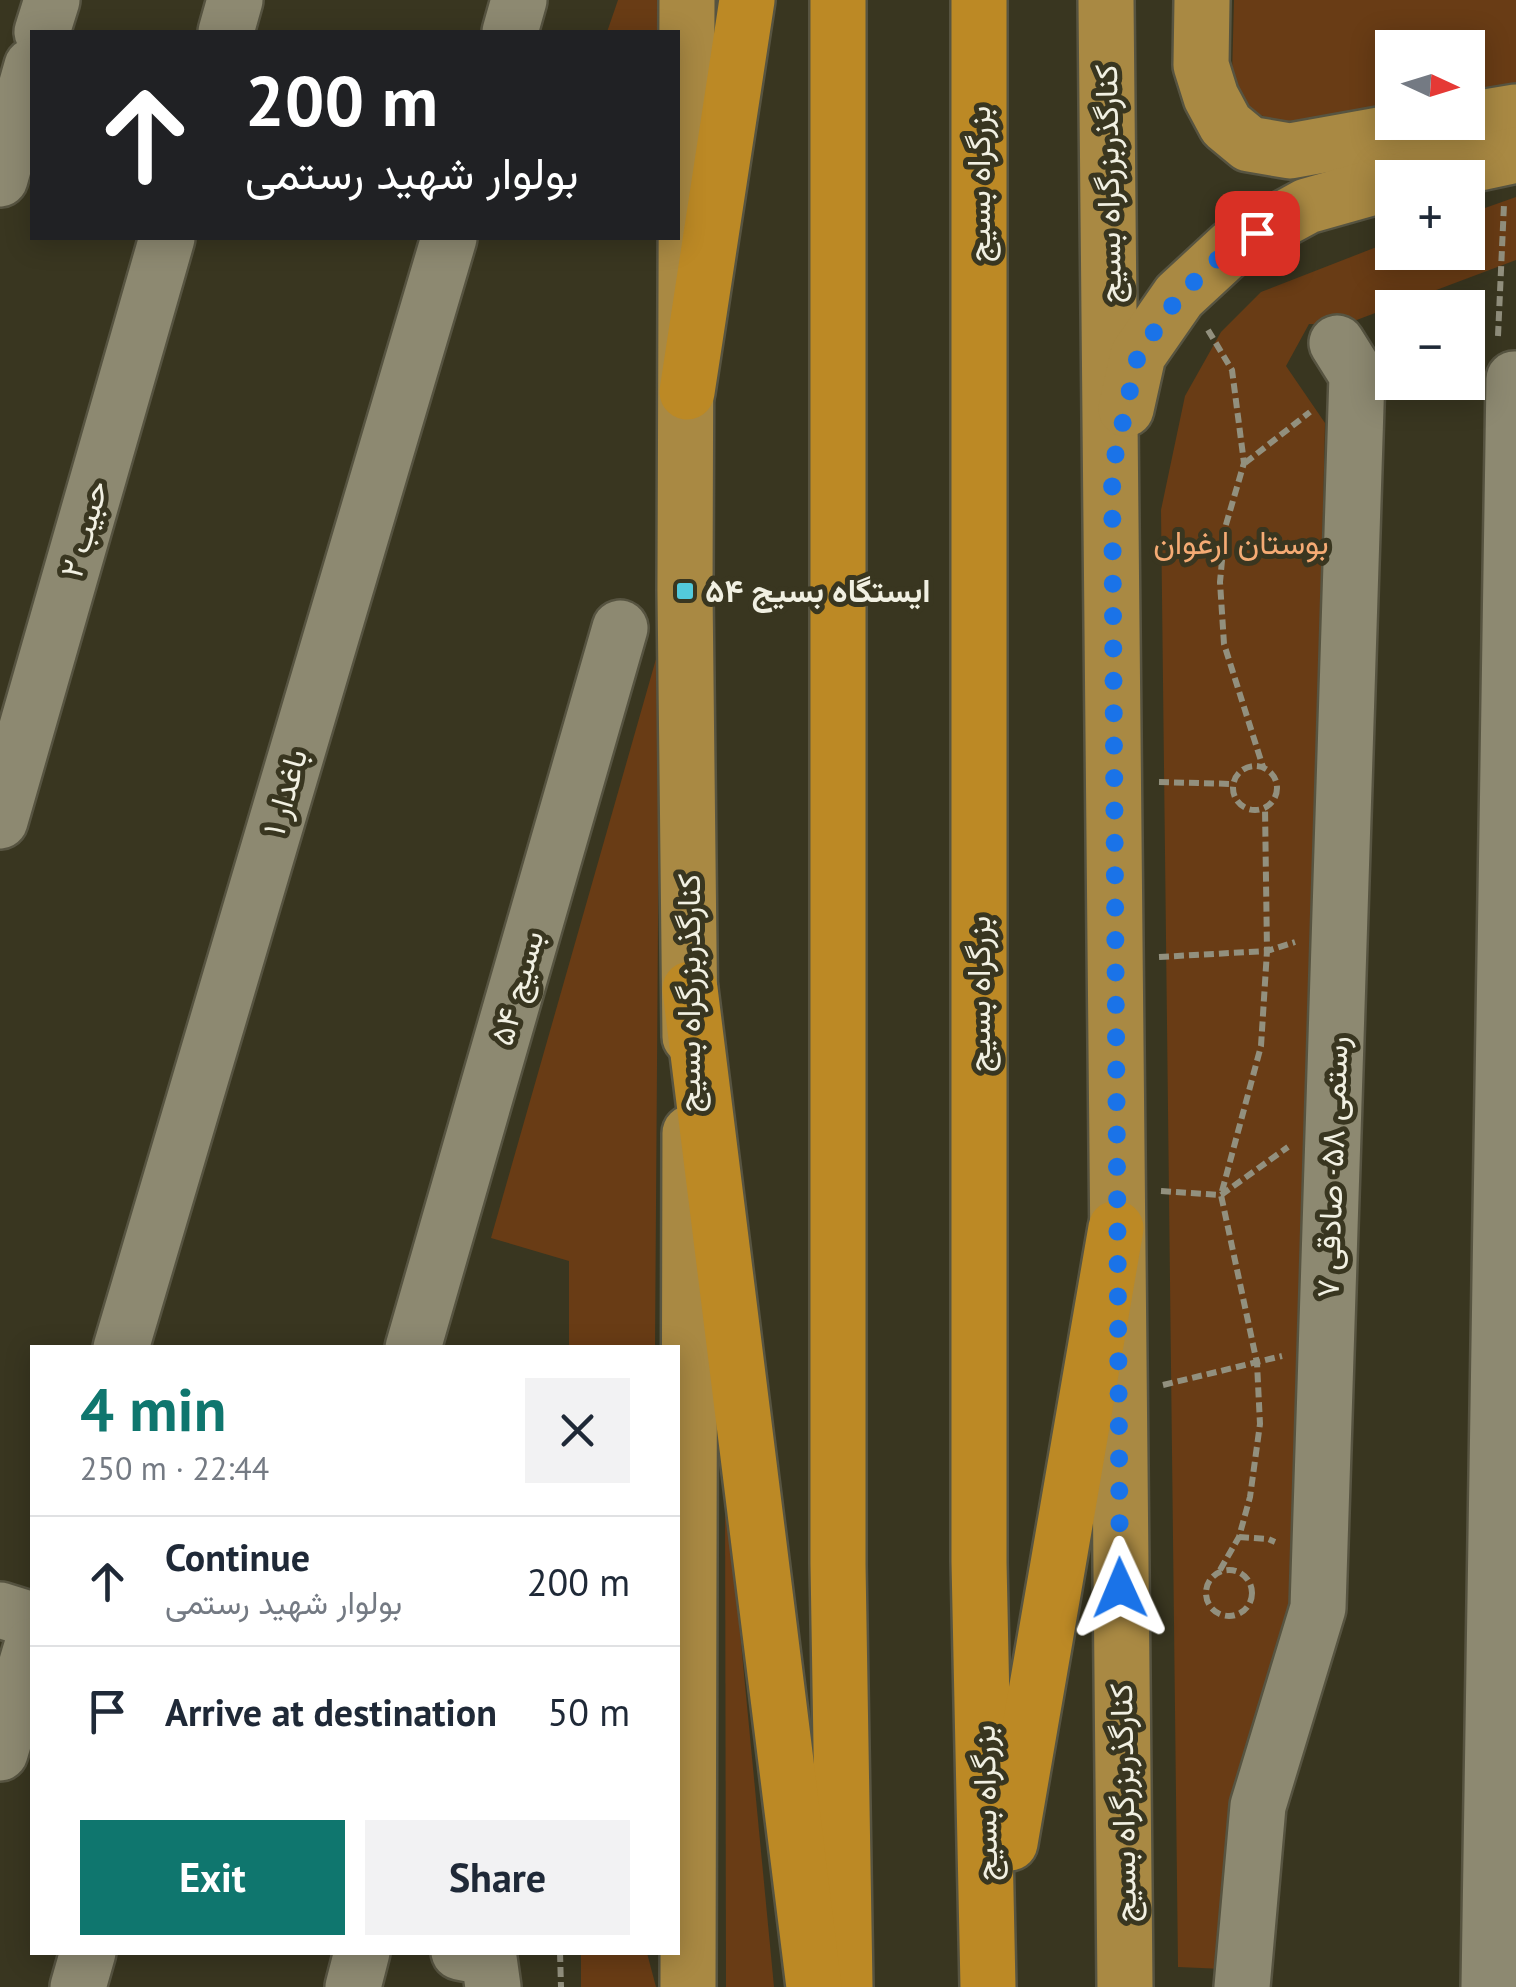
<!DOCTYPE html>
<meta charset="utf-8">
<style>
body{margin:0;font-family:"PT Sans",Vazirmatn,sans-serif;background:#f2f2f3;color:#1f2937;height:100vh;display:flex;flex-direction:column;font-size:38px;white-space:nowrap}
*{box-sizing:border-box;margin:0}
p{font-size:32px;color:#747a83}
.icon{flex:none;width:55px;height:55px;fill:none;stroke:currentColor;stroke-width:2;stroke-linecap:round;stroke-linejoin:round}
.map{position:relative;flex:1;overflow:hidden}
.sheet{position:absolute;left:30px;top:1345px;width:650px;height:610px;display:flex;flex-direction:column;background:#fff;border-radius:0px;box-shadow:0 5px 25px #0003}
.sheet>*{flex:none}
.guide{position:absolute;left:30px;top:30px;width:650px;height:210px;border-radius:0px;box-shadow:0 5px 25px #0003;background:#202124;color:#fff;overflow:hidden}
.needle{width:65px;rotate:94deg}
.tools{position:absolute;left:1375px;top:30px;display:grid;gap:20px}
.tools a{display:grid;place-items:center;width:110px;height:110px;border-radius:0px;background:#fff;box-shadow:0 5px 25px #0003;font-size:50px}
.pin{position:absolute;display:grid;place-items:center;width:85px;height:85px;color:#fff;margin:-42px;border-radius:20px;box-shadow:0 5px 15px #0006}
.me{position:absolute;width:110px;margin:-55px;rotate:359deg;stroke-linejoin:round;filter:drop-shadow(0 0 8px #0008)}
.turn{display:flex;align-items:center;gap:35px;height:210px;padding:0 50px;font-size:45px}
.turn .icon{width:130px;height:130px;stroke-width:2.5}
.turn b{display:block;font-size:70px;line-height:85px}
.round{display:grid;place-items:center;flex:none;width:105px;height:105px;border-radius:0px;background:#f2f2f3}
.head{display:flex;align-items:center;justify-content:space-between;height:170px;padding:0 50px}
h1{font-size:60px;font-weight:800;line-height:75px;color:#0f766e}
.action{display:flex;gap:20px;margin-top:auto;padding:20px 50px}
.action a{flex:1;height:115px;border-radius:0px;background:#0f766e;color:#fff;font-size:40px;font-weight:800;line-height:115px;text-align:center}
.action a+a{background:#f2f2f3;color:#1f2937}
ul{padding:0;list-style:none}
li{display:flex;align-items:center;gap:30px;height:130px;padding:0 50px;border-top:2px solid #e0e1e3}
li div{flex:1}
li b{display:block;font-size:38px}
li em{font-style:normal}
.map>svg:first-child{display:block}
</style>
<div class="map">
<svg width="1516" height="1987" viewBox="0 0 1516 1987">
<rect width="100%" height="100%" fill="#393620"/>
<g fill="#693c15">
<path d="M618 0H660V32H607Z"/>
<path d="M1234 0H1516V88L1468 95V48H1392V107L1293 128 1253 112 1232 76Z"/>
<path d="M1516 197V260L1346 324H1309L1286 366 1325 423 1298 1613 1224 1969 1178 1967 1161 510 1185 396 1221 332 1261 292 1392 241V252H1468V214Z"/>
<path d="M660 645 655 1347H569V1261L491 1238Z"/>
<path d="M725 1476 774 1987H726Z"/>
<path d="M581 1953H647L656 1987H581Z"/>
</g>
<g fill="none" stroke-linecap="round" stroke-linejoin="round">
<g stroke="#575441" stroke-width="60">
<g id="minor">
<path d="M42 32 52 0"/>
<path d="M226 32 235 0"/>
<path d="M510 32 519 0"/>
<path d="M0 179 32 66"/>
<path d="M0 821 167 238"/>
<path d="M121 1348 449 238"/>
<path d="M413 1348 620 628"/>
<path d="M0 1610 32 1620"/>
<path d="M0 1753 32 1646"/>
<path d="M459 1952 489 1958 493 1987"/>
<path d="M78 1987 88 1952"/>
<path d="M353 1987 362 1952"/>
<path d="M1242 1987 1258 1806 1318 1608 1357 375 1337 343"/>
<path d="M1489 1987 1514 379H1516"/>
</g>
</g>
<g stroke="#575441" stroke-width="60">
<g id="major">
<path d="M687 0 685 591 690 1037"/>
<path d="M1106 0 1125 1987"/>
<path d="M1202 0 1201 65 1211 97 1226 125 1249 144 1290 151 1451 122"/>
<path d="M1468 120 1516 112"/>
<path d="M1409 178 1516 155"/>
<path d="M1126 409 1138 355 1179 296 1232 247 1307 206 1392 182"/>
<path d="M688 1987 690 1133"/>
</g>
</g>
<g stroke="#575441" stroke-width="60">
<g id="highway">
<path d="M838 0V1564L845 1987"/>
<path d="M979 0V1562L988 1987"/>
<path d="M687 392 747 0"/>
<path d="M690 989 814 1987"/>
<path d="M1010 1843 1116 1228"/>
</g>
</g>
<g stroke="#92907e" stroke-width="6" stroke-dasharray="10 5" stroke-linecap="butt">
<path d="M1208 330 1232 370 1244 463 1225 528 1220 582 1224 644 1263 767"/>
<path d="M1498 336 1504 204"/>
<path d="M1245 463 1310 412"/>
<circle cx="1255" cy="788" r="22"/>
<path d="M1159 782 1233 784"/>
<path d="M1159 957 1267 951 1295 942"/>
<path d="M1161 1191 1221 1195 1288 1147"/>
<path d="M1163 1385 1282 1356"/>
<path d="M1239 1537 1268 1539 1275 1542"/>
<circle cx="1229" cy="1593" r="23"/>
<path d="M1220 1570 1239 1537 1250 1497 1260 1424 1257 1363 1221 1195 1261 1046 1267 951 1265 808"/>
<path d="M560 1952 561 1987"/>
</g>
<use href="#minor" stroke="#8d8971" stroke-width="55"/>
<use href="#major" stroke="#a98943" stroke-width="55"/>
<use href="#highway" stroke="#bc8925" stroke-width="55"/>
</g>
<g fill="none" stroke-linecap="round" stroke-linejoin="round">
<path stroke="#1a73e8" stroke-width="18" stroke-dasharray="0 32.4" d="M1120 1588 1112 470 1138 355 1179 296 1232 246 1257 233"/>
</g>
<rect fill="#53cadc" stroke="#393620" stroke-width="4" x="675" y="581" width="20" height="20" rx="5"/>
<g text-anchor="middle" stroke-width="10" stroke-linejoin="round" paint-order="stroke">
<g font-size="32" fill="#f1f0e2" stroke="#393620">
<text transform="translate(979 184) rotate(-90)" y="11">بزرگراه بسیج</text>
<text transform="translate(1108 184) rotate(-91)" y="11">کنارگذربزرگراه بسیج</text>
<text transform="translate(84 529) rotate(-74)" y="11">حبیب ۲</text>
<text transform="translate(285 792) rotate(-74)" y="11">باغدار ۱</text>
<text transform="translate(517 988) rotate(-74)" y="11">بسیج ۵۴</text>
<text transform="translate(689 993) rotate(-90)" y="11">کنارگذربزرگراه بسیج</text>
<text transform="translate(979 994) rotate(-90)" y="11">بزرگراه بسیج</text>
<text transform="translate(1332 1167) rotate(-88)" y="11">رستمی ۵۸- صادقی ۷</text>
<text transform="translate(985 1803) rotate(-91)" y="11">بزرگراه بسیج</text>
<text transform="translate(1123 1803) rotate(-91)" y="11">کنارگذربزرگراه بسیج</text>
</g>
<g font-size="32" fill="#f5ab74" stroke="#393620">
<text x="1241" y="554">بوستان ارغوان</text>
</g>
<g font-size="32" font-weight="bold" fill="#f1f0e2" stroke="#393620" text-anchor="start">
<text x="705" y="602">ایستگاه بسیج ۵۴</text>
</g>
</g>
</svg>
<div class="tools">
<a><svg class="needle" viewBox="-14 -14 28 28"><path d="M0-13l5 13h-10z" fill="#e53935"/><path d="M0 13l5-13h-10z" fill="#747a83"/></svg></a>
<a>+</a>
<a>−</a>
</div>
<div class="pin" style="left:1257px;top:233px;background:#d93025"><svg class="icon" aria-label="arrive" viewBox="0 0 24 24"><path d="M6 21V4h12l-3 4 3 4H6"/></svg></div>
<svg class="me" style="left:1120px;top:1588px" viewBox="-20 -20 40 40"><path d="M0-17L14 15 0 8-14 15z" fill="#1a73e8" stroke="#fff" stroke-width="4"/></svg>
<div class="guide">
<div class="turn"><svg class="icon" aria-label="ahead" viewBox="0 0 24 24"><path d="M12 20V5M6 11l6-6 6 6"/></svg><div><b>200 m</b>بولوار شهید رستمی</div></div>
</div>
<section class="sheet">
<div class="head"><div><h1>4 min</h1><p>250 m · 22:44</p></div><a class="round"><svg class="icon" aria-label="close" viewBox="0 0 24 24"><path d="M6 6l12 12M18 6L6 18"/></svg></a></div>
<ul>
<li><svg class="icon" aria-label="ahead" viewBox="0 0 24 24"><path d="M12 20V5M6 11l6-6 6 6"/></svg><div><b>Continue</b><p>بولوار شهید رستمی</p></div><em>200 m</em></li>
<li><svg class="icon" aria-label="arrive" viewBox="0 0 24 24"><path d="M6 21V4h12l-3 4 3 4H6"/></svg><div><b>Arrive at destination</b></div><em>50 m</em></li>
</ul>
<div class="action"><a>Exit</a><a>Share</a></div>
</section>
</div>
